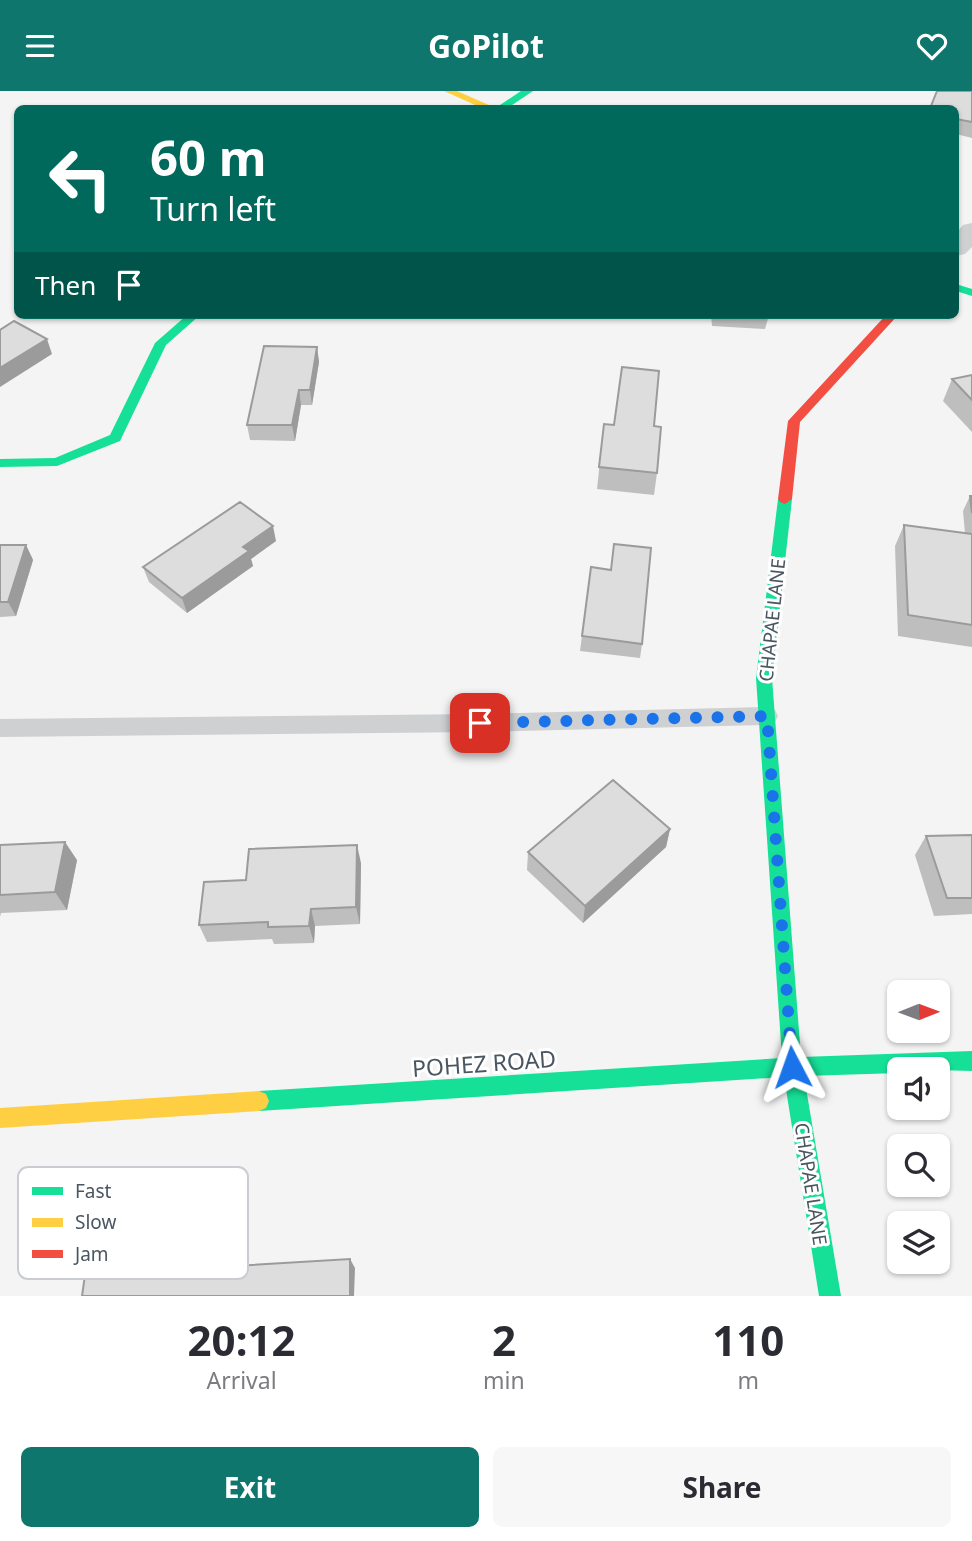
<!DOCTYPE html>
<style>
body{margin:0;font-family:"Noto Sans",sans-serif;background:#f7f7f7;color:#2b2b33;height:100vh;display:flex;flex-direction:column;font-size:26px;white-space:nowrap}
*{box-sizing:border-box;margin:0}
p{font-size:23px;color:#7c7c81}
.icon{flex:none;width:38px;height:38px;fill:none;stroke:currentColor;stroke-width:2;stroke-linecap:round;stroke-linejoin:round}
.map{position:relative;height:1205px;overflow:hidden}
.panel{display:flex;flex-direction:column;background:#fff;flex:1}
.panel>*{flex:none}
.hud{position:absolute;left:14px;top:14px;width:945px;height:214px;border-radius:10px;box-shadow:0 2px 5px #0004;background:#00695c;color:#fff;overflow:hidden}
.needle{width:46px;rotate:89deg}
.fabs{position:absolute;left:887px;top:889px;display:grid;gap:14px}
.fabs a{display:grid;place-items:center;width:63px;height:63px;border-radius:10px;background:#fff;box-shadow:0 2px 5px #0004;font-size:35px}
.pin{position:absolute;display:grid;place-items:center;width:60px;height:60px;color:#fff;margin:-30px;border-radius:14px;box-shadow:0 4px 10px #0006}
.me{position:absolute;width:77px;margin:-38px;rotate:356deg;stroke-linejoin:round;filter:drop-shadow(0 0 5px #0008)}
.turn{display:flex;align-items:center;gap:24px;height:147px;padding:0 21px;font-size:32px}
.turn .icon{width:91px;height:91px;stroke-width:2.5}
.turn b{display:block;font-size:49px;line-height:60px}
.then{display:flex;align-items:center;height:66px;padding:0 21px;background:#0003;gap:14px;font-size:26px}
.eta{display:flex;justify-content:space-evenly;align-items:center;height:119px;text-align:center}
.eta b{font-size:42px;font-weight:700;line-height:49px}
.button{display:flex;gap:14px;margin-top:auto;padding:14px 21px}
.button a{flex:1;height:80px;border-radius:10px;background:#0f766e;color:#fff;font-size:28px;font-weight:700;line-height:80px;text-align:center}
.button a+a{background:#f7f7f7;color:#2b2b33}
header{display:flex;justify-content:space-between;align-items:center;height:91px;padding:0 21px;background:#0f766e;color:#fff;font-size:32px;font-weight:700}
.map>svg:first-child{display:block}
</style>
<header><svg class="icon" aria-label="menu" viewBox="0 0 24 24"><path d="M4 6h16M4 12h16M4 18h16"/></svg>GoPilot<svg class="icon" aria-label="heart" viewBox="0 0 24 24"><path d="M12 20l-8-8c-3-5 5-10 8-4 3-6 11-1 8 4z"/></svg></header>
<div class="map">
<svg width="972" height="1205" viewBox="0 0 972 1205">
<rect width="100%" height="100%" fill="#f4f4f4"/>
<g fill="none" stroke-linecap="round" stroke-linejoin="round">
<path fill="#ced0d2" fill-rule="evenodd" d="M767 616 775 619 778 625 775 631 767 634 480 641 0 646V628L480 623Z"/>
<path fill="#ced0d2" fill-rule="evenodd" d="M972 132V156L965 163 956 165V142L963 134Z"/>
<g fill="#16e098" fill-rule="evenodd">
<path d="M521 0H533L506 18H494Z"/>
<path d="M956 193 972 198V205L956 200Z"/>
<path d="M187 224H200L166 254 120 350 57 375 0 376V368L55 367 110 344 155 252Z"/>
<path d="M785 403 792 408 772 587 801 966 972 960V980L900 978V982L804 985 841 1205H819L784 986 259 1020 252 1017 249 1010 252 1003 259 1000 782 967 756 587 778 408Z"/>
</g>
<g fill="#ffcf43" fill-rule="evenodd">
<path d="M444 0H457L498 18H484Z"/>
<path d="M259 1000 266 1003 269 1010 266 1017 259 1020 0 1037V1017Z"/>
</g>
<path fill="#f24e42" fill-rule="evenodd" d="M886 224H898L800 331 792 408 785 413 780 411 778 408 788 330Z"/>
</g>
<g fill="#bebebf">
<path d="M972 0V47L956 43V18H930L931 15Z"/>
<path d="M711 224H769L765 238 712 235Z"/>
<path d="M317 256 319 271 312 314H301L295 350 250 349 247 334Z"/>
<path d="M972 284V341L943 310 952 288Z"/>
<path d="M604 333 654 335 657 382 654 404 597 398Z"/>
<path d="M970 405H972V556L898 545 895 455 904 434 965 442 963 420Z"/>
<path d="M276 450 251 468 253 475 187 522 149 491 143 476Z"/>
<path d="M0 454H26L33 469 16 525 0 526Z"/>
<path d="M591 476 642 553 640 567 580 560Z"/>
<path d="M670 738 666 756 583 832 527 779 528 761Z"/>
<path d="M972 744V823L934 825 915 764 926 745Z"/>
<path d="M0 754 77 769 67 819 1 822 0 826Z"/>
<path d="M361 772 360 833 315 835 314 852 274 853 272 848 207 851 199 834 246 789Z"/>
</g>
<g fill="#9b9b9b">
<path d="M47 248 52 263 0 296V277Z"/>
<path d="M317 256 319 271 312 314 310 299Z"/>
<path d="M299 299 301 314 295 350 292 334Z"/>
<path d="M273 435 276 450 251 468 253 475 187 522 182 507 243 456Z"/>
<path d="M26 454 33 469 16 525 8 511Z"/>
<path d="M670 738 666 756 583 832 585 815Z"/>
<path d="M65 751 77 769 67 819 55 801Z"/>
<path d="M357 754 361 772 360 833 356 816Z"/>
<path d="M311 818 315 835 314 852 309 835Z"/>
<path d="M350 1168 355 1177 354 1205H350Z"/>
</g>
<g fill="#ddddde" stroke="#9b9b9b" stroke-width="2">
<path d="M937 0H972V31L956 28V18H945L931 15Z"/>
<path d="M14 230 47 248 0 277V239Z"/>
<path d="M264 255 317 256 310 299H299L292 334H247Z"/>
<path d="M622 276 659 280 654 335 661 336 657 382 599 376 604 333 614 334Z"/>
<path d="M972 284V309L952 288Z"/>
<path d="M970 405H972V422Z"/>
<path d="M240 411 273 435 243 456 249 460 182 507 143 476Z"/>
<path d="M904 434 972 443V534L908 524Z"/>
<path d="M614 453 651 457 642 553 582 545 591 476 611 479Z"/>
<path d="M0 454H26L8 511H0Z"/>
<path d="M613 689 670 738 585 815 528 761Z"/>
<path d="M972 744V807H947L926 745Z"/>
<path d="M65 751 55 801 0 804V754Z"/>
<path d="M357 754 356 816 311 818 309 835 268 836V831L199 834 204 791 246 789 249 758Z"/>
<path d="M350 1168V1205H82L85 1184Z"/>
</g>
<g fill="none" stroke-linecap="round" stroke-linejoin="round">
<path stroke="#1a73e8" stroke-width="12" stroke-dasharray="0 21.6" d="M480 632 767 625 792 976"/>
</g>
<g text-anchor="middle" stroke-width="6" stroke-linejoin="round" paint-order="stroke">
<g font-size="19" fill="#4a5661" stroke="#fff">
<text transform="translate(772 529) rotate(-84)" y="7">CHAPAE LANE</text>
<text transform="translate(811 1093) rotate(81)" y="7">CHAPAE LANE</text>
</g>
<g font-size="23" fill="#4a5661" stroke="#fff">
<text transform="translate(484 973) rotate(-4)" y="8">POHEZ ROAD</text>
</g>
</g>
<rect x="18" y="1076" width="230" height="112" rx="10" fill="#fff" stroke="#c9ccd0" stroke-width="2"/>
<rect x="32" y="1096" width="31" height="8" fill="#16e098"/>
<rect x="32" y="1127" width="31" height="9" fill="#ffcf43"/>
<rect x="32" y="1159" width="31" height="8" fill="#f24e42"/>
<g font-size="19" fill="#4a5661">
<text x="75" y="1107">Fast</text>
<text x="75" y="1138">Slow</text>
<text x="75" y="1170">Jam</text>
</g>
</svg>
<div class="fabs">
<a><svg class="needle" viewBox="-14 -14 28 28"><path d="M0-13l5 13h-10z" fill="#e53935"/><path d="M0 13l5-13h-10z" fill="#7c7c81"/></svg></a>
<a><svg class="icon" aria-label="sound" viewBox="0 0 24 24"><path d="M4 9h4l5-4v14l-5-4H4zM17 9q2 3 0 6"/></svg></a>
<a><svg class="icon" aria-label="search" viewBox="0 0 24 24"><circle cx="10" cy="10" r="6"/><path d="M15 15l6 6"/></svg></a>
<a><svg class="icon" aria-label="layers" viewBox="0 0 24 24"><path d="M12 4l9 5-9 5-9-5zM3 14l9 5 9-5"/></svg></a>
</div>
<div class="pin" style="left:480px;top:632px;background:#d93025"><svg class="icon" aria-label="arrive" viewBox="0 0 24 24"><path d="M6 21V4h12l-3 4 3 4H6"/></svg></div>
<svg class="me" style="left:792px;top:976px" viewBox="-20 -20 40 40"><path d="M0-17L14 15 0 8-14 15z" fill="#1a73e8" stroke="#fff" stroke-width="4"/></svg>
<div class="hud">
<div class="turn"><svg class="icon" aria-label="left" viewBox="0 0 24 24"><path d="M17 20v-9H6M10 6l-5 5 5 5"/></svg><div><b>60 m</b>Turn left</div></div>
<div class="then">Then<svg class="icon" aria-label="arrive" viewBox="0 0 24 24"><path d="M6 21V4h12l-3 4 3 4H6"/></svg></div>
</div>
</div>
<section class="panel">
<div class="eta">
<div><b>20:12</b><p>Arrival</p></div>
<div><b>2</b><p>min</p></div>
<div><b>110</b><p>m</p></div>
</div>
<div class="button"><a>Exit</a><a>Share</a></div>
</section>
